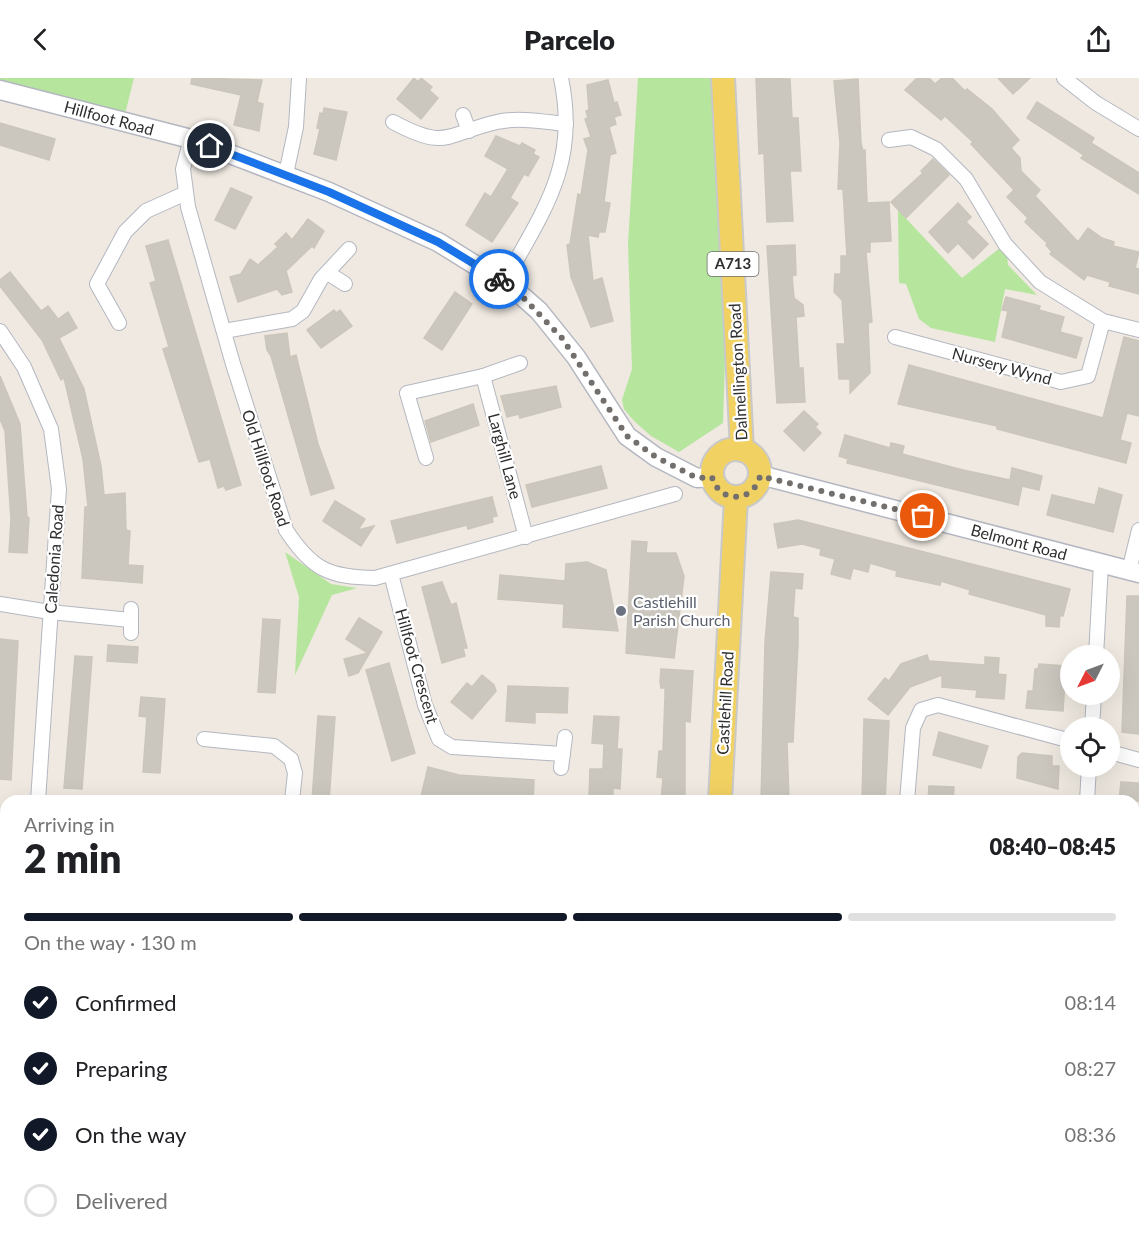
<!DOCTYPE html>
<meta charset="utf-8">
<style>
:root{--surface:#fff;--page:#f6f6f6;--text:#202124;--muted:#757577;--line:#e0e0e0;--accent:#111827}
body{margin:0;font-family:Lato,sans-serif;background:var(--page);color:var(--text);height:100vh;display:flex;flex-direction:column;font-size:22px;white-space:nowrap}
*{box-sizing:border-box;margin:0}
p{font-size:20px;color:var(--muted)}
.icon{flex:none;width:33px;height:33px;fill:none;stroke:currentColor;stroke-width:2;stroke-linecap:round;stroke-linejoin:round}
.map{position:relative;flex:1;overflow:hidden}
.side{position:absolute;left:0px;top:717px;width:1140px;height:450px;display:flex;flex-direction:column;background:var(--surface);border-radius:18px 18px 0 0;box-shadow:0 6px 24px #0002}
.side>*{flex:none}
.needle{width:39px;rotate:228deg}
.tools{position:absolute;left:1060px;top:567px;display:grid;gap:12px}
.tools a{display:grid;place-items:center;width:60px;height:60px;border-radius:50%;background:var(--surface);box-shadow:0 6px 24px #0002;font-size:30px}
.pin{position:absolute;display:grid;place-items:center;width:51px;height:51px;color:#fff;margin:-26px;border:3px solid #fff;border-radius:50%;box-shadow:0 2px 6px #0007}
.courier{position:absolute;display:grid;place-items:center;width:60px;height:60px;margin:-30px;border:4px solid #1a73e8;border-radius:50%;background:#fff;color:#222;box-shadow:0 2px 8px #0007}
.summary em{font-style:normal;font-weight:800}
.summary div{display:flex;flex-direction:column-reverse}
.summary{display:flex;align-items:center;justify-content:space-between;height:102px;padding:0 24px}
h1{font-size:39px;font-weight:800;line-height:45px}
.bar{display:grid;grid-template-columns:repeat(4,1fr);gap:9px 6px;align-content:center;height:72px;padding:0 24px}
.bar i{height:8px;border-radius:4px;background:var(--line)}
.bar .current{background:var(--accent)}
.bar p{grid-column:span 4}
ol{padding:0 24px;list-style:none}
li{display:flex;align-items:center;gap:18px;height:66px}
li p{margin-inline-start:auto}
li .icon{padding:6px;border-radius:50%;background:var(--accent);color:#fff;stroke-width:4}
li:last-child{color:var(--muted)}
li i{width:33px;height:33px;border:3px solid var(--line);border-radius:50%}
header{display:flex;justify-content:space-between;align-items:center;height:78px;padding:0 24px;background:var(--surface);font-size:27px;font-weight:800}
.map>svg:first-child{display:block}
</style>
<header><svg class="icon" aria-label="back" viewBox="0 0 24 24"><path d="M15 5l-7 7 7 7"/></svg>Parcelo<svg class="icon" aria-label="share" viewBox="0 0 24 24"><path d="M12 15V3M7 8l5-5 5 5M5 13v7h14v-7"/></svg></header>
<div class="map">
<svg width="1139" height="1167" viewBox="0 0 1139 1167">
<rect width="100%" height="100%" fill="#efe9e1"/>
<g fill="#b6e59e">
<polygon points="0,0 134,0 123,44 0,12"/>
<polygon points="638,0 714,0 725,282 723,345 679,374 651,358 634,343 624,331 622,322 632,291 628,166"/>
<polygon points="898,132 962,200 1001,169 1007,175 1008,187 1037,217 1005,211 995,264 931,250 919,241 906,206 899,205"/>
<polygon points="285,474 331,506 357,510 332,517 295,597 299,519"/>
</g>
<g fill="#cbc7bf" stroke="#cbc5ba" stroke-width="1.5">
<polygon points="192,0 262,2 257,24 263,26 259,53 234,47 241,17 191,6"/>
<polygon points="414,0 418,4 421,0 432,9 429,12 438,20 421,41 397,21"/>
<polygon points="756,0 790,1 792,40 798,40 801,93 790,93 793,143 767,144 764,75 759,76"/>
<polygon points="917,0 929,0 935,6 942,0 952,0 965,13 967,11 992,31 1019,62 1011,70 1020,80 1021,93 1040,112 1035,118 1078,164 1088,150 1102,160 1114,164 1113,168 1139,174 1135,190 1139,191 1139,216 1109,208 1110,204 1087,197 1084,202 1050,176 1052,174 1046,167 1048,166 1025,144 1028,140 1007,119 1014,112 971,66 973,64 945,38 941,42 905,12"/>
<polygon points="998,0 1030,0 1013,16"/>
<polygon points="858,1 861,65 863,73 865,72 867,125 889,124 891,163 870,164 870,174 866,174 872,244 868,245 870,295 850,315 850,301 839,301 837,266 845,266 842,222 834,214 835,196 841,196 841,178 847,178 843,111 838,111 840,65 834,3"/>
<polygon points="608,2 614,25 617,24 621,37 614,39 616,46 609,49 616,75 610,77 604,124 610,125 605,154 599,154 598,159 588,157 593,203 602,200 613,243 591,249 571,199 567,167 570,166 578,116 581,117 588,72 584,61 591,59 585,41 588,40 586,33 589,32 587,7"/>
<polygon points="1037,24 1094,60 1091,65 1139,95 1139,116 1081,80 1084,77 1027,40"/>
<polygon points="324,30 347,34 336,82 314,76 320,51 317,50 320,35 323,36"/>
<polygon points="0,45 55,61 49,82 0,67"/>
<polygon points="496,58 520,68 522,65 535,72 533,76 539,79 528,98 524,96 510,120 518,125 492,164 466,147 485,115 491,119 508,91 485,78"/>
<polygon points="933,81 949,97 906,140 891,124 923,95 921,93"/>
<polygon points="231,110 252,119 235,151 215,142"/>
<polygon points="958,125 971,139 966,144 988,166 973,181 958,165 948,175 929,154"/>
<polygon points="308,141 324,153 314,170 312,168 286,193 292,214 282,217 277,211 238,224 230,199 241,196 250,181 258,187 278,169 275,166 286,155 292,162"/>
<polygon points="168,162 241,407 226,412 224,408 218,410 210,381 199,384 163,271 169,269 150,205 156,203 146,168"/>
<polygon points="795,167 796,197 792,198 794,220 803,227 804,238 796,239 799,290 803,290 805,324 777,325 767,168"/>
<polygon points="10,194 41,233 48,228 58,241 68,234 77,250 59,260 84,311 101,388 104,417 125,415 126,452 130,453 128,487 143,488 142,505 82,500 85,429 88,429 83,381 64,300 61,302 42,262 0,208 0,202"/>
<polygon points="455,214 472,226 442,272 424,260"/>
<polygon points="1006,219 1040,228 1039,232 1064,239 1060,254 1082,260 1076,280 1002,259 1008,233 1002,232"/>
<polygon points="334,232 336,235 340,232 352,248 321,270 307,252"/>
<polygon points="287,255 290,279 296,277 318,366 334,410 311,417 271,278 267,272 265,258"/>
<polygon points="1124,259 1139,263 1139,338 1127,335 1120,362 1131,365 1126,385 997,351 997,348 898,326 909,287 1103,340"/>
<polygon points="0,298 20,346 27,439 29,440 27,475 9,474 11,441 5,353 0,341"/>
<polygon points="556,308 561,329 520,340 519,336 507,339 501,318"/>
<polygon points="473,326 479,347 431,364 425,343"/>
<polygon points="804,333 818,346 815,349 821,355 804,373 784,353"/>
<polygon points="845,357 890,370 891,365 904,368 902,376 963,392 1010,402 1012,390 1042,398 1039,412 1022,408 1018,427 847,385 848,381 839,378"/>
<polygon points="601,388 607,410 532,429 526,407"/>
<polygon points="1099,410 1122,417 1113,454 1047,437 1052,417 1095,427"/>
<polygon points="492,419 497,438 492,439 493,444 468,451 467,447 397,465 391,443"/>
<polygon points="335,423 365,441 358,452 374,448 361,468 323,443"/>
<polygon points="798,442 1070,511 1063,538 1060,537 1059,549 1046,548 1046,537 969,516 970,512 941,503 940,507 896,498 897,493 870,485 868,494 853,490 850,501 831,496 835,481 820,477 821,471 802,466 778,470 774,446"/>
<polygon points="632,463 647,464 646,475 676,475 684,498 674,580 626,575"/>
<polygon points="587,484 606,492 618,553 563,549 564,526 498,521 500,497 565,503 566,486"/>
<polygon points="771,494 803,496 802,511 795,510 793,539 798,540 798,566 793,664 787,664 789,723 761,723 765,564"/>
<polygon points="442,504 451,527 456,525 467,570 463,570 465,578 442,585 422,509"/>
<polygon points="1127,518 1139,518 1139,656 1122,654"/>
<polygon points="359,540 382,554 358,595 349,598 344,581 368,575 346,561"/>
<polygon points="263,541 280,542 275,615 258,614"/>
<polygon points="0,561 18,563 11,702 0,701"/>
<polygon points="108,567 138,569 137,585 107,583"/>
<polygon points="927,577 929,583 985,587 985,579 999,580 998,596 1006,597 1004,621 976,619 977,612 942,609 942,597 910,609 888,637 868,621 885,600 889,603 901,586"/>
<polygon points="75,578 92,579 82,711 64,710"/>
<polygon points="389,585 415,675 392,683 366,592"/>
<polygon points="1039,586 1066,588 1063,633 1026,630 1028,613 1033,613 1035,591 1038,591"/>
<polygon points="661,591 693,593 690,644 685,643 685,723 661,723 663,700 657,699 659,673 663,673 665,619 665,610 661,610 660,604"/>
<polygon points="482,597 494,607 496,613 472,641 451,624 467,605 472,609"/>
<polygon points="508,608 568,610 567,635 535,634 535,645 506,643"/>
<polygon points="141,619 165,621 160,695 143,694 147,639 139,638"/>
<polygon points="318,638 335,639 329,723 312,723"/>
<polygon points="594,638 619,639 617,671 622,671 620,711 613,710 613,723 591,723 589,718 590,691 603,691 604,666 592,665"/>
<polygon points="864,641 889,643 885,723 862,723"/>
<polygon points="939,654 988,668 981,690 933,677"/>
<polygon points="1022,675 1052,678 1052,688 1059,688 1058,711 1017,700 1018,679"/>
<polygon points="428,689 459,697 534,702 533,723 475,723 444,719 443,723 420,723"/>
<polygon points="1121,704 1139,705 1139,723 1119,723"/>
<polygon points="929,708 954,709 953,723 928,723"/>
</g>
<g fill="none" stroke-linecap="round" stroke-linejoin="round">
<g stroke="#b4b7c1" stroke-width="16">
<g id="minor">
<polyline points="1064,0 1096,25 1139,51"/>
<polyline points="463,37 469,53"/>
<path d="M393,44C447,73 445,56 497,44C518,39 545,44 566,46"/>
<path d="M191,61L183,91L188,129L233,286L286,452C312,492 329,499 375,500L675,416"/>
<polyline points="889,62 911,59 936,71 966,101 1005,166 1040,204 1103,243 1139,252"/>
<polyline points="286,96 296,49 299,0"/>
<polyline points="328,195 345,206"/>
<path d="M504,204C544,132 579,86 561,0"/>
<polyline points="119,245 97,206 125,154 146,133 186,115"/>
<polyline points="0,253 24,289 51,351 59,411 38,723"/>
<polyline points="224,253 292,241 303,233 321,201 349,171"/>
<polyline points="895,259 1061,304 1088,298 1103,243"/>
<polyline points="483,298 526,459"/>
<polyline points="426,380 407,315 483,298 520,285"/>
<polyline points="1129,493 1139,452"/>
<polyline points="391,496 425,627 439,661 452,669 563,676"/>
<polyline points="0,526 50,534 130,542"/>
<polyline points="131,555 131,531"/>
<polyline points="1096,578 1101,486"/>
<polyline points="1092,650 1094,616"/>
<polyline points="204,661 274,668 291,681 295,695 292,723"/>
<polyline points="1110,674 1139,682"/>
<polyline points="561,690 565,659"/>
<polyline points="907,723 913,650 921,632 938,627 1071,663"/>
<polyline points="1087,723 1089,688"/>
<polyline points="0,760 6,753"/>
<polyline points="0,861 6,869"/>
<polyline points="0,1165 29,1167"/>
<polyline points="258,1167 259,1161"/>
<polyline points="489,1167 489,1161"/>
<polyline points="870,1167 871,1161"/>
<polyline points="1058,1167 1059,1161"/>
</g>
</g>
<g stroke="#b4b7c1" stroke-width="21">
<g id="tertiary">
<polyline points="0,12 191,61 329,114 438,164 514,211 539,233 576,279 627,358 656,379 697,400 712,399"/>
<polyline points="760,397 1139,495"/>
</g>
</g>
<g stroke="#c9c9c9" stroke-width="26">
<g id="primary">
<polyline points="723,0 742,372"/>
<circle cx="736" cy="395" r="24"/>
<polyline points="720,723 736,420"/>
<polyline points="691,1167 692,1161"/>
</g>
</g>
<use href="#minor" stroke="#fff" stroke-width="14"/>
<use href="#tertiary" stroke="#fff" stroke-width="18"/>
<use href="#primary" stroke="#f2d163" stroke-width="22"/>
</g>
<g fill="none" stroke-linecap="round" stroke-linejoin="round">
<path stroke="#726f6d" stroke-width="6" stroke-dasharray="0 10.8" d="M499,201L514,210L562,260L627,358L656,379L697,400L712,399C720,427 754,424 760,398L923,438"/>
<polyline stroke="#1a73e8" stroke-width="8" points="210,68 329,114 438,164 499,201"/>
</g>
<circle fill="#6b7280" stroke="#fff" stroke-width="2" cx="621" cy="533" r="6"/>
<g text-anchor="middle" stroke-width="4.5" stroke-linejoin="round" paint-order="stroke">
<rect fill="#fff" stroke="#6d6d6d" stroke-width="1.5" x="707.5" y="174" width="51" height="24" rx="4.5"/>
<g font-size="15" font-weight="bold" fill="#2e2e2e">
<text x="733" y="191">A713</text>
</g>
<g font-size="16" fill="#2e2e2e" stroke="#fff">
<text transform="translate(109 40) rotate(15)" y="6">Hillfoot Road</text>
<text transform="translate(1002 288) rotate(15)" y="6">Nursery Wynd</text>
<text transform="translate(738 294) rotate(-93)" y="6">Dalmellington Road</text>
<text transform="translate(505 378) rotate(75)" y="6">Larghill Lane</text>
<text transform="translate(266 390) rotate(72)" y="6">Old Hillfoot Road</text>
<text transform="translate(1019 464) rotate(15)" y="6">Belmont Road</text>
<text transform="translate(54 481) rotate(-86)" y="6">Caledonia Road</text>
<text transform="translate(417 588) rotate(74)" y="6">Hillfoot Crescent</text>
<text transform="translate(725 625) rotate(-87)" y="6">Castlehill Road</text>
</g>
<g font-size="16" fill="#5b616d" stroke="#fff" text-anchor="start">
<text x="633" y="530">Castlehill<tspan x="633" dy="18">Parish Church</tspan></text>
</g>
</g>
</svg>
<div class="tools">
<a><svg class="needle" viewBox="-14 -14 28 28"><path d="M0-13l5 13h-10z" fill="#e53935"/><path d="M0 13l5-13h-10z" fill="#757577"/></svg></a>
<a><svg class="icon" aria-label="locate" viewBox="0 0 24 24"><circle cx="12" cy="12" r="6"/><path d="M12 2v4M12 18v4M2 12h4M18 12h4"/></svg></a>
</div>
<div class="pin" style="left:923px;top:438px;background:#ea580c"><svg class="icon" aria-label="bag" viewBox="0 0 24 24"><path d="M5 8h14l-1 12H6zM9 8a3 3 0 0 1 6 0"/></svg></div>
<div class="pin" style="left:210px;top:68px;background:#1f2937"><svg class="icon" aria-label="home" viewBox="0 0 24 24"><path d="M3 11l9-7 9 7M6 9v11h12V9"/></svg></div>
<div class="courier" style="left:499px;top:201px"><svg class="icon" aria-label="bike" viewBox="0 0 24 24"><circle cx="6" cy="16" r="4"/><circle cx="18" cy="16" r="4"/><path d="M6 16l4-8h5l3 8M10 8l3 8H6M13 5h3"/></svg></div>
<section class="side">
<div class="summary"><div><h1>2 min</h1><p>Arriving in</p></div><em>08:40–08:45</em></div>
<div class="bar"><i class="current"></i><i class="current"></i><i class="current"></i><i></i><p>On the way · 130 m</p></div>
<ol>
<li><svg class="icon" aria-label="check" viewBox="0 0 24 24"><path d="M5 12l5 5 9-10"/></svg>Confirmed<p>08:14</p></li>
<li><svg class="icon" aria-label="check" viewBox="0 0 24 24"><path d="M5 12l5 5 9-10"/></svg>Preparing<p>08:27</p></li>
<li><svg class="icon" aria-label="check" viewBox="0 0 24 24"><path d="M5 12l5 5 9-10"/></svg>On the way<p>08:36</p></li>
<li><i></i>Delivered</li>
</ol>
</section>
</div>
